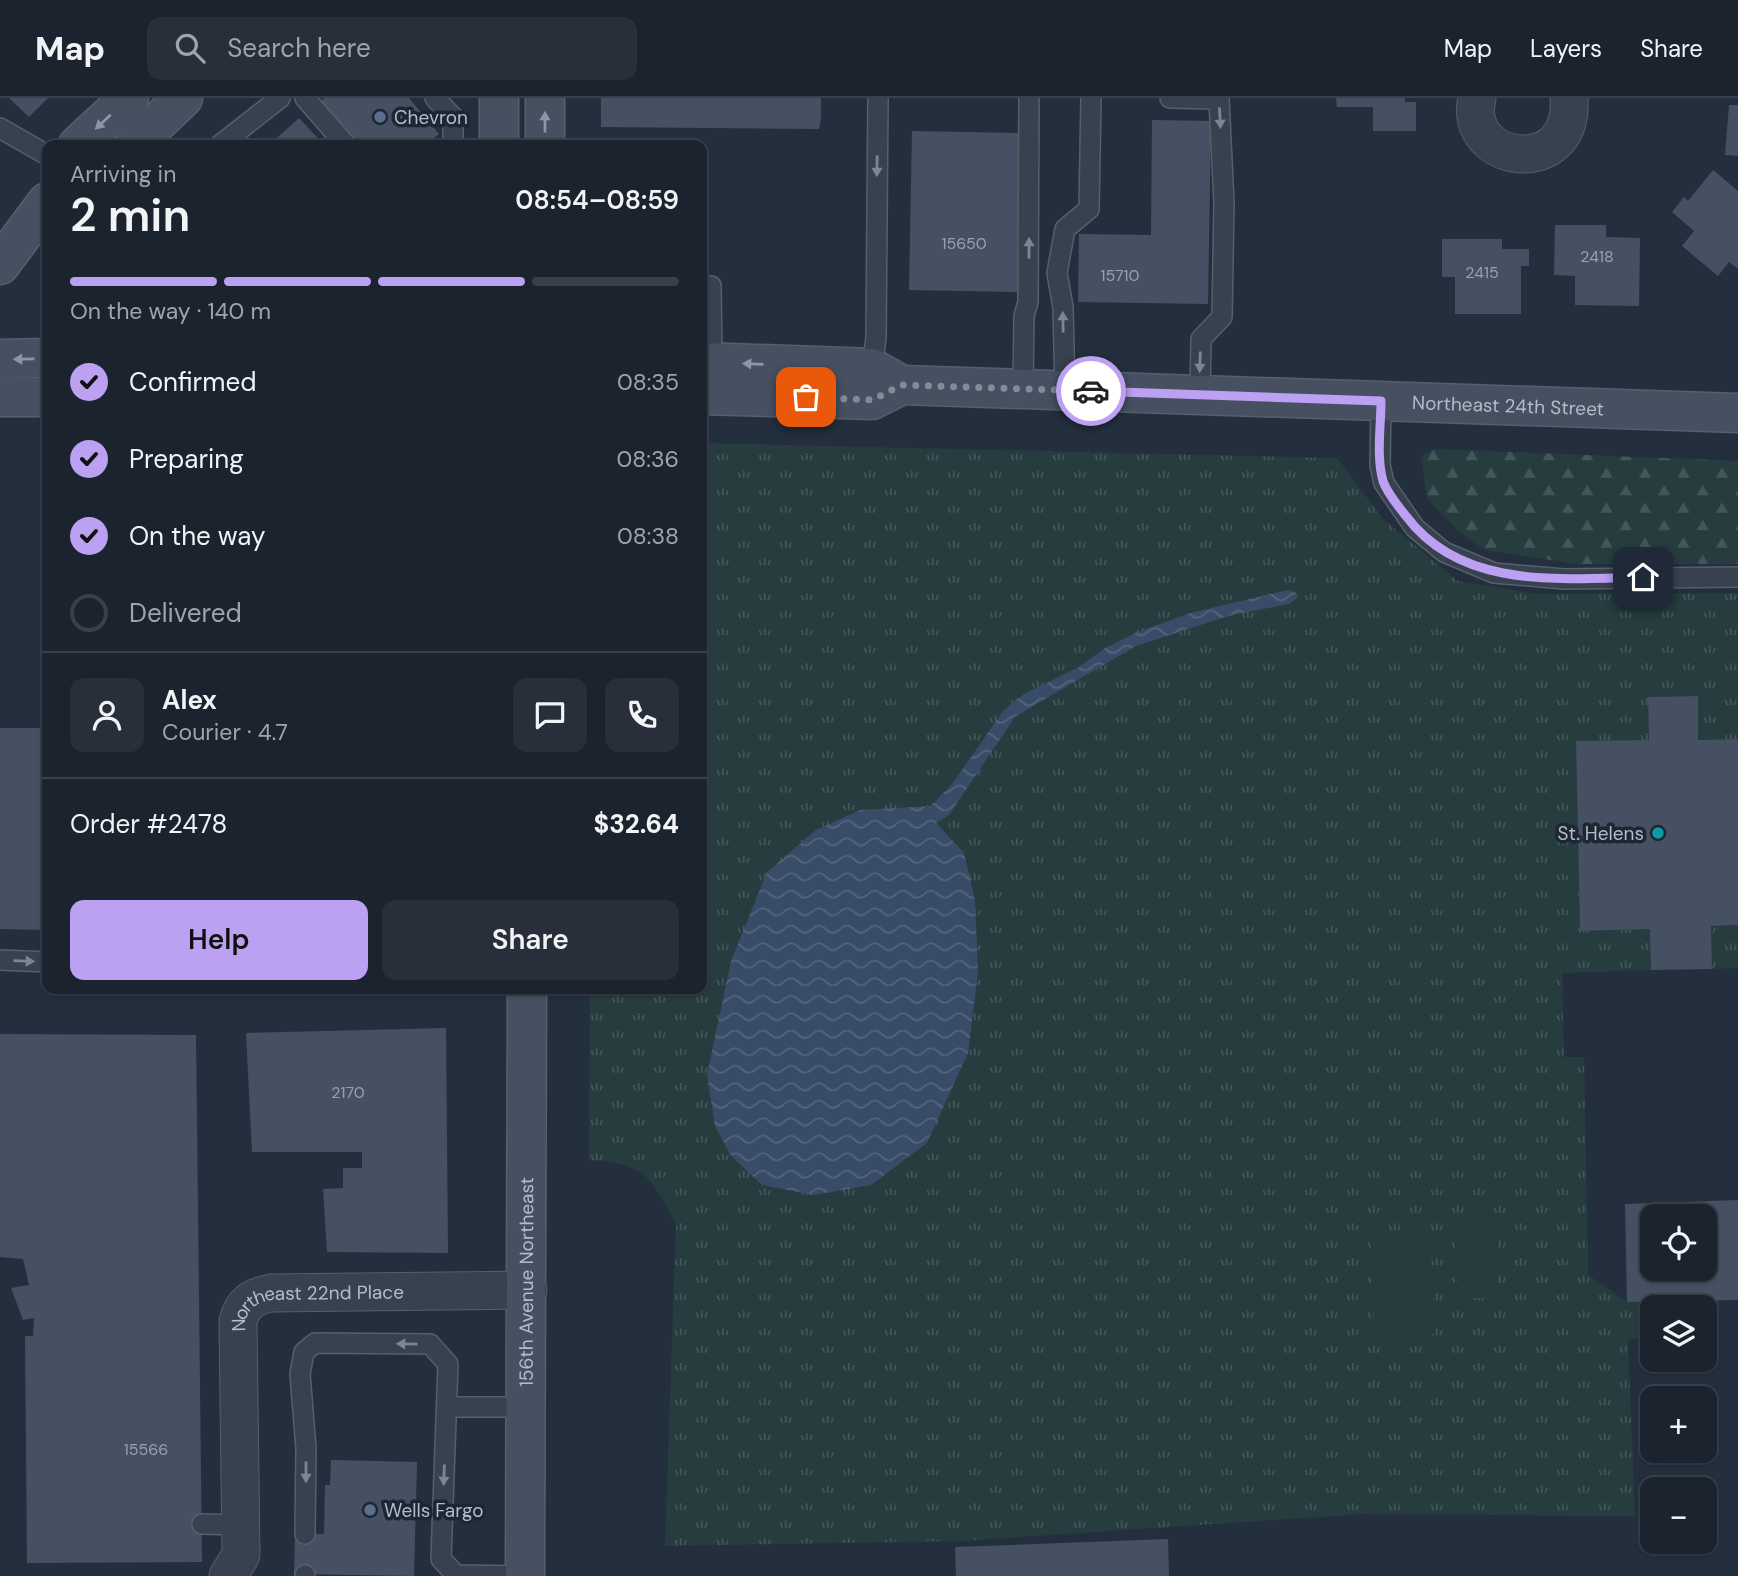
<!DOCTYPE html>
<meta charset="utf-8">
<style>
:root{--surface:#1b232e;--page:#282f3a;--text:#f1f3f6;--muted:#a0a4aa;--line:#39404a;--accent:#bca0f2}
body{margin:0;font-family:"DM Sans",sans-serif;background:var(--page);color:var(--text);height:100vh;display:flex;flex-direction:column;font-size:26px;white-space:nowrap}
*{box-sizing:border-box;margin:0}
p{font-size:23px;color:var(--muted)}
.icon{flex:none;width:38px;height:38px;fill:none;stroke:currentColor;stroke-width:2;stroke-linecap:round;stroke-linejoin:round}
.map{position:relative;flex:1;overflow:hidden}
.side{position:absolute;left:42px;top:42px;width:665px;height:854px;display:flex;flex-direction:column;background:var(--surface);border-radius:14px;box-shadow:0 2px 5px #0004,0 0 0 2px var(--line)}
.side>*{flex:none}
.fabs{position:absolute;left:1640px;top:1106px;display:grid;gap:14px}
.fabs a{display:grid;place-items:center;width:77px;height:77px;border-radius:14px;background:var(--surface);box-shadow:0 2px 5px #0004,0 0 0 2px var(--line);font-size:35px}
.pin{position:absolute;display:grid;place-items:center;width:60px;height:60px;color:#fff;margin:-30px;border-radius:14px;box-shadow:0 4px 10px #0006}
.courier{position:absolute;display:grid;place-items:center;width:70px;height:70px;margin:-35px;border:5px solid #bca0f2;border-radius:50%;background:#fff;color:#222;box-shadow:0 2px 9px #0007}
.overview em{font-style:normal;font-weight:600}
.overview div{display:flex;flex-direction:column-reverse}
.overview{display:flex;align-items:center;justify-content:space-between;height:119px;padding:0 28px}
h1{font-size:46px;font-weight:600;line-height:52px}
.bar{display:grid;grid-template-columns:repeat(4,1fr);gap:10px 7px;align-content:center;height:84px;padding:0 28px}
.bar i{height:9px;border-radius:5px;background:var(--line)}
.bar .active{background:var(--accent)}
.bar p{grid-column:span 4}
.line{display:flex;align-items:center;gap:18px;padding:0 28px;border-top:2px solid var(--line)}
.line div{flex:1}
.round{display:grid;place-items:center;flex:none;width:74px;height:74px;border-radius:14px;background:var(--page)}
ol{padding:0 28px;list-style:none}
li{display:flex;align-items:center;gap:21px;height:77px}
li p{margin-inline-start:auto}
li .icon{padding:7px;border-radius:50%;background:var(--accent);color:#111;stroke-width:4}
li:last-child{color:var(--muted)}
li i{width:38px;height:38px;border:4px solid var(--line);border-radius:50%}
.primary-button{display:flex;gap:14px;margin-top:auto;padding:14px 28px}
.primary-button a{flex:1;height:80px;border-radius:14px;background:var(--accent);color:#111;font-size:28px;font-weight:600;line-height:80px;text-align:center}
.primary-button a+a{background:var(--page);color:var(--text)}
header{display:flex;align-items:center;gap:42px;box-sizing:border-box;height:98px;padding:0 35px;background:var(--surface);border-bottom:2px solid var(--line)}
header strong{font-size:33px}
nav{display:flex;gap:38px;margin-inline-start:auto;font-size:24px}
.search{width:490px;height:63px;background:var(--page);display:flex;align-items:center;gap:18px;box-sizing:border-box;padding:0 24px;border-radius:14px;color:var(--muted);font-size:26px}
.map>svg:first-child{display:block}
</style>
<header>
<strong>Map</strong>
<div class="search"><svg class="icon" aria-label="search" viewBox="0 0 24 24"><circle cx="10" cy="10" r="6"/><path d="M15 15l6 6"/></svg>Search here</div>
<nav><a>Map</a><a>Layers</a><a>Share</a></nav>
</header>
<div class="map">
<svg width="1738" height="1478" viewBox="0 0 1738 1478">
<defs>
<pattern id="grass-tufts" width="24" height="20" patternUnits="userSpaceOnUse" patternTransform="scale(1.75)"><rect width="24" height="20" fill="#263c3f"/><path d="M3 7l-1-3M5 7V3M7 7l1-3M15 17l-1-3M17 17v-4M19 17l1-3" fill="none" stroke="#435659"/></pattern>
<pattern id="forest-firs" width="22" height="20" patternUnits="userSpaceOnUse" patternTransform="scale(1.75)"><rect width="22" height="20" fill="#263c3f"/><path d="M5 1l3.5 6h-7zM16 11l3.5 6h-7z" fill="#435659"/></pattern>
<pattern id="water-waves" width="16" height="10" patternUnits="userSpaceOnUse" patternTransform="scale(1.75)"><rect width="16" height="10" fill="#394c67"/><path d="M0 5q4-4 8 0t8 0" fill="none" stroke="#53647b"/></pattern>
</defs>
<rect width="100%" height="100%" fill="#242f3e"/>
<g fill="url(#grass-tufts)">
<path d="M702,345L1337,360L1383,421L1458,483L1536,496L1738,495V641L1698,642L1697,598L1648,599L1649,642L1576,644L1580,833L1650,831L1651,872L1562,875L1564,959H1584L1588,1177L1627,1204L1719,1202L1718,1237H1705L1704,1209H1652V1238L1628,1242L1635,1418L1363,1416L961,1443L665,1448L676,1126C650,1078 647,1066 589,1062L590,891H702Z"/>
<polygon points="1738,827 1738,870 1712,871 1711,828"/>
</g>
<polygon fill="url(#forest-firs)" points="1435,351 1738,363 1738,466 1577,466 1485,452 1458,433 1427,400 1421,358"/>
<g fill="#263c3f">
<polygon points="1496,1120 1499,1199 1458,1201 1455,1122"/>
<polygon points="1371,1135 1430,1135 1435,1236 1374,1238"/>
</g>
<polygon fill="url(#water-waves)" points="1288,492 1295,494 1298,499 1289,506 1228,518 1136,548 1028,611 1015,619 949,717 936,725 964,755 975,802 978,875 968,955 927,1045 871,1087 814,1097 762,1087 731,1058 715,1028 707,977 731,863 767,774 816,732 860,712 931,708 952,686 1004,612 1024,596 1079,569 1105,550 1135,535 1190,515"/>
<g fill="#455162" fill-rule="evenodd">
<polygon points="9,0 48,0 29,19"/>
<polygon points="324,0 409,0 439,36 425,47 358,47 321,3"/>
<polygon points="601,0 821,0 821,20 819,31 601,29"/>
<polygon points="1336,0 1405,0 1405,4 1416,4 1416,33 1373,33 1373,9 1337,9"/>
<polygon points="1729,7 1738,7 1738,58 1725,57"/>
<polygon points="299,20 324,47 269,47"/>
<polygon points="1152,22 1211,23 1208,206 1078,204 1079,136 1151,137"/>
<polygon points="912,33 1019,35 1017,194 909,192"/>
<polygon points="1713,72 1738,93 1738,171 1729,164 1718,178 1682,148 1694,133 1672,114 1684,99 1688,103"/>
<polygon points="1555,127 1606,127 1606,139 1640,140 1639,208 1575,207 1575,178 1554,177"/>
<polygon points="1442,141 1502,141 1502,151 1529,151 1529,168 1521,168 1521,216 1455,216 1455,179 1442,179"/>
<polygon points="1698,598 1698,642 1738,641 1738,827 1711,828 1712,871 1651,872 1650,831 1580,833 1576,643 1649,642 1648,599"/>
<polygon points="0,630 47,630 47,832 0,831"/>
<polygon points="446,930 448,1155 327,1154 323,1091 343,1090 343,1070 362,1070 362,1054 252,1054 246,935"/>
<polygon points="0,936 196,937 202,1464 27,1465 25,1238 33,1238 34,1220 23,1222 11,1190 29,1187 23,1161 0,1159"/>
<path d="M1738,1102V1202L1627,1204L1625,1106ZM1652,1118H1704V1171H1652Z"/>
<polygon points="331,1362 417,1364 414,1478 294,1476 295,1436 324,1436 325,1387 330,1387"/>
<polygon points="1168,1441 1169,1478 956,1478 955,1449"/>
</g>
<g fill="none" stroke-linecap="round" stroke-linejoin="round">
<g stroke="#565f6c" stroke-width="22">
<g id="service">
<polyline points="305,0 346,47"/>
<polyline points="435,0 453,19 453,47"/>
<polyline points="1170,0 1219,1 1224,105 1222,219 1201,241 1200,297"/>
<polyline points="0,30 47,57"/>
<polyline points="220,47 280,0"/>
<polyline points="711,188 712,264"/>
<polyline points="872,270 876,240 878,0"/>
<polyline points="1023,291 1024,218 1028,204 1029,0"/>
<polyline points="1065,293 1063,209 1057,175 1065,131 1089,111 1091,0"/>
<polyline points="1381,303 1380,367 1384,385 1415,430 1444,454 1494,475 1564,481 1738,479"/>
<polyline points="0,862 47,864"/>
<polyline points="447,1309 527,1309"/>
<polyline points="202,1426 239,1427"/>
<polyline points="305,1436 306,1350 300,1276 304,1254 315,1245 430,1246 448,1266 441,1461 456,1477 525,1478"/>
<polyline points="305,1477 305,1478"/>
</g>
</g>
<g stroke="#565f6c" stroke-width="39">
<g id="minor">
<path d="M1477,0C1461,66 1575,83 1569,0"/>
<path id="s1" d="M228,1478L241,1457L238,1223C243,1205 252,1199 271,1195L528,1192"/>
</g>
</g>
<g stroke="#565f6c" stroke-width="41">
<g id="secondary">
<polyline points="499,0 499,47"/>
<polyline points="78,47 129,0"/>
<polyline points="134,47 183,0"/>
<polyline points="545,47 545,0"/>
<polyline points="0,167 47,104"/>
<polyline points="0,261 47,260"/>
<polyline points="702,264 872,270 902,287"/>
<path id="s2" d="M702,297L872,302L902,287L1738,315"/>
<polyline points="0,299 47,299"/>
<path id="s3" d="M525,1478L527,891"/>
</g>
</g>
<use href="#service" stroke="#38414e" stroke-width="19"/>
<use href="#minor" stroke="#38414e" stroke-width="37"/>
<use href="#secondary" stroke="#465061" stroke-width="38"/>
</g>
<defs><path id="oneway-solid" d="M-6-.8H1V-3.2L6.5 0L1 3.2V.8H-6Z" transform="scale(1.75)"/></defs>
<g fill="#7c8592">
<use href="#oneway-solid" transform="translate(1220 20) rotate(87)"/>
<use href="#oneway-solid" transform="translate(877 68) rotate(91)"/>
<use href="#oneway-solid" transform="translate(1029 150) rotate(-90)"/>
<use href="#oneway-solid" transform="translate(1063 224) rotate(-91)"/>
<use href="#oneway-solid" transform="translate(1200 264) rotate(92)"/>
<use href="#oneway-solid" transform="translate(24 863) rotate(2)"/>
<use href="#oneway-solid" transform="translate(407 1246) rotate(-179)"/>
<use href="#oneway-solid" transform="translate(306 1374) rotate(90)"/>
<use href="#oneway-solid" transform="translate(444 1377) rotate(92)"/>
</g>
<g fill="#8e96a5">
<use href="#oneway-solid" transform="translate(103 24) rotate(137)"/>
<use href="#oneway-solid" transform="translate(545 24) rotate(-90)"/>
<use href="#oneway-solid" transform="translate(24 261) rotate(179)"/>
<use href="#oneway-solid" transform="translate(753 266) rotate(-178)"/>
</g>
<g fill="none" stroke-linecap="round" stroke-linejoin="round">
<polyline stroke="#828b98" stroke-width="7" stroke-dasharray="0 12.6" points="806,299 872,302 902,287 1091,293"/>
<path stroke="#bca0f2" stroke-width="9" d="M1091,293L1381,303C1381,328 1376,358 1383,383C1387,395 1398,408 1406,418C1461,492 1561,481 1643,479"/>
</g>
<g fill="#5c6f8a" stroke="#1d2633" stroke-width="2.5">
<circle cx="380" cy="19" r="7"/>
<circle cx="370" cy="1412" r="7"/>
</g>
<circle fill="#0f9aa8" stroke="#1d2633" stroke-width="2.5" cx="1658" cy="735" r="7"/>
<g text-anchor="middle" stroke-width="7" stroke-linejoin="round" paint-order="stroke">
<g font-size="16" fill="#98a1af">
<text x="964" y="151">15650</text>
<text x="1597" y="164">2418</text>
<text x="1482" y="180">2415</text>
<text x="1120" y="183">15710</text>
<text x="348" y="1000">2170</text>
<text x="146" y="1357">15566</text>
</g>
<g font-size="19" fill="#b4bcc9" stroke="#1d2633" text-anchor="start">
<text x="394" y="26">Chevron</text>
<text x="1644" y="742" text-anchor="end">St. Helens</text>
<text x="384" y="1419">Wells Fargo</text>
</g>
<g font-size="19" fill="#b4bcc9" stroke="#1d2633">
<text dy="7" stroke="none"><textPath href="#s2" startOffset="810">Northeast 24th Street</textPath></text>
<text dy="7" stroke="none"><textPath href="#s3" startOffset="294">156th Avenue Northeast</textPath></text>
<text dy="7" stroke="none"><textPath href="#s1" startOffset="343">Northeast 22nd Place</textPath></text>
</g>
</g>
</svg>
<div class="fabs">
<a><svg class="icon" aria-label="locate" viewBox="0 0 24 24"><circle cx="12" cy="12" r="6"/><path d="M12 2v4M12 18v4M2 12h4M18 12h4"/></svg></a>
<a><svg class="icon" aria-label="layers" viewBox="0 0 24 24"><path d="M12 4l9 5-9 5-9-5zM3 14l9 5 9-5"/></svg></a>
<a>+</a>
<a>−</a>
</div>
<div class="pin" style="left:806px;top:299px;background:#ea580c"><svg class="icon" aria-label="bag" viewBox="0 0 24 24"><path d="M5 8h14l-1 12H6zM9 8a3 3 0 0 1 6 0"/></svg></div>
<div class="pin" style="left:1643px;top:479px;background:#1f2937"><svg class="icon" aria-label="home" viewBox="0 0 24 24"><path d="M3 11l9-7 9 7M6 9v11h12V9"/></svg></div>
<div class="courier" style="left:1091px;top:293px"><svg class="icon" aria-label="car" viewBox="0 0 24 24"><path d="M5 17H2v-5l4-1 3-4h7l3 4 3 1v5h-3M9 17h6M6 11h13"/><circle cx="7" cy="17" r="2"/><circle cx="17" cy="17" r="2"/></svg></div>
<section class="side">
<div class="overview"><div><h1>2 min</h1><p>Arriving in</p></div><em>08:54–08:59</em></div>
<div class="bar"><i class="active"></i><i class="active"></i><i class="active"></i><i></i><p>On the way · 140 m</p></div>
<ol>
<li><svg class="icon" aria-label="check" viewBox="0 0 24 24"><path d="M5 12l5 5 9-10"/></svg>Confirmed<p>08:35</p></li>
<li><svg class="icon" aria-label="check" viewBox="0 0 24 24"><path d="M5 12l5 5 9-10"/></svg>Preparing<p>08:36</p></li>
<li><svg class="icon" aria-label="check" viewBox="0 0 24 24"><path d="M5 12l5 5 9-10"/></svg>On the way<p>08:38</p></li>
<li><i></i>Delivered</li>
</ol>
<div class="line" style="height:126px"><a class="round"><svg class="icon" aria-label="person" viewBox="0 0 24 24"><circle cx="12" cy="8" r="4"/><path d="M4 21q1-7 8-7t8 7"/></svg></a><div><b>Alex</b><p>Courier · 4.7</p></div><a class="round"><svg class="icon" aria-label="chat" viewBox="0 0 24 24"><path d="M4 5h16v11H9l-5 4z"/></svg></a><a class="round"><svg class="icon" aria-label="phone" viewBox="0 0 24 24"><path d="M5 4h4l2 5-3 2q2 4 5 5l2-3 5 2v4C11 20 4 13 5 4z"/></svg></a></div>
<div class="line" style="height:91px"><div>Order #2478</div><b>$32.64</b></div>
<div class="primary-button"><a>Help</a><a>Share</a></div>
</section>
</div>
